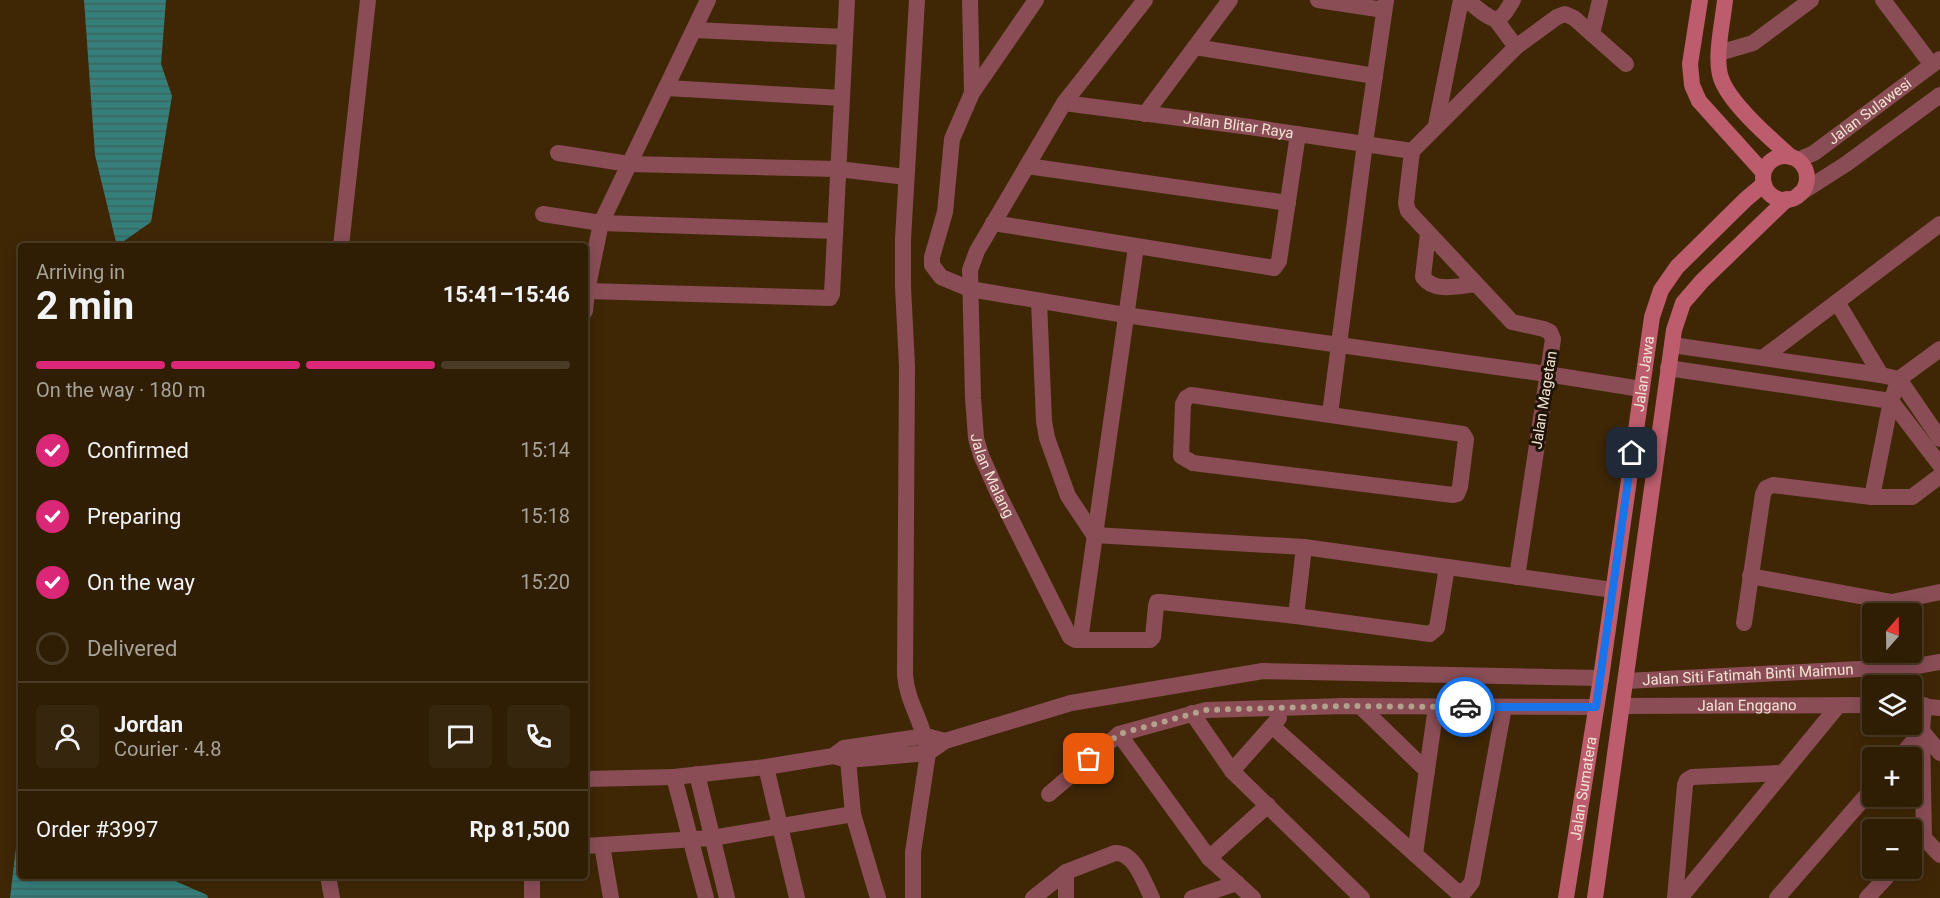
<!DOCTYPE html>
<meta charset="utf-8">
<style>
:root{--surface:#2f1d04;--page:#37260e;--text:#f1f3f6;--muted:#a7a29a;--line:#4a3b26;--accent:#db2777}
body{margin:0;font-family:Roboto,sans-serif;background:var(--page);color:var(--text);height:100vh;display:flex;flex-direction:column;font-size:22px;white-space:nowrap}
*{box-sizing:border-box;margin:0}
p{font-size:20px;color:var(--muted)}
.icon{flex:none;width:33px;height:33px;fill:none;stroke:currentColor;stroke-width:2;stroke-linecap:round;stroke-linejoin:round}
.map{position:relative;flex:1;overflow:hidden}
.details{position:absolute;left:18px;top:243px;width:570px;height:636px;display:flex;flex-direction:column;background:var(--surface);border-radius:6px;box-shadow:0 3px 15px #0003,0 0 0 2px var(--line)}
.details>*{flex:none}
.needle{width:39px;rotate:20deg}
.fabs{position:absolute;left:1862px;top:603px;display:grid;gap:12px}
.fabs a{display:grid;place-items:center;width:60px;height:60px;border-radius:6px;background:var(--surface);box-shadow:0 3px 15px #0003,0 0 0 2px var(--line);font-size:30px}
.pin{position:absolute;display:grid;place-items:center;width:51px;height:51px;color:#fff;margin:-26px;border-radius:12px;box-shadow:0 3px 9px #0006}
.courier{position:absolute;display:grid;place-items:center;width:60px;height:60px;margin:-30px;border:4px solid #1a73e8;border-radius:50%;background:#fff;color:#222;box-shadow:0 2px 8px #0007}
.summary em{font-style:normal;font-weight:700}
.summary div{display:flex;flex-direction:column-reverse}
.summary{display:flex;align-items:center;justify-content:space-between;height:102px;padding:0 18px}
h1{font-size:39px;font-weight:700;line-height:45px}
.bar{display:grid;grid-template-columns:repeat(4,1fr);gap:9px 6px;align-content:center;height:72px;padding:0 18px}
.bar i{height:8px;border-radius:4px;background:var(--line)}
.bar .on{background:var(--accent)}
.bar p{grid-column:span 4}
.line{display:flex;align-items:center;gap:15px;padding:0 18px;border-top:2px solid var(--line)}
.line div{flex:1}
.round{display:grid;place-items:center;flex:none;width:63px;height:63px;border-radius:6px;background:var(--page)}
ol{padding:0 18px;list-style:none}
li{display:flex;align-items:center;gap:18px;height:66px}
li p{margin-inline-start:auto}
li .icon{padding:6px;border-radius:50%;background:var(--accent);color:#fff;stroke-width:4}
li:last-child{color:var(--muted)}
li i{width:33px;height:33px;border:3px solid var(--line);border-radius:50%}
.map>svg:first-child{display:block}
</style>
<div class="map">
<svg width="1940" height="898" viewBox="0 0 1940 898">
<defs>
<pattern id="water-rules" width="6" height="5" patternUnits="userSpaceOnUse" patternTransform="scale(1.5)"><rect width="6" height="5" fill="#357f7b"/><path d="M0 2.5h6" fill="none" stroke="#3e6460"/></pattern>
</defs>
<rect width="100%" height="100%" fill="#3f2706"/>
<g fill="url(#water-rules)">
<polygon points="84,0 166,0 161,64 172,96 151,222 117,246 95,155"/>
<polygon points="21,806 21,876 164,876 207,895 208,898 10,898"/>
</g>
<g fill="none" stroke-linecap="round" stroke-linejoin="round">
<g stroke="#8a4d56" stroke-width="16">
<polyline points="970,0 972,93"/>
<polyline points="1036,0 972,93 952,139 945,212 932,257 932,265 941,277 970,289 1125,315 1547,374 1641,389"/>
<path id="s1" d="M1145,0L1064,103L977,251L970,270L973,398L976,438L981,455L997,491L1070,637L1075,640H1150L1153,637L1156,606L1157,602H1161L1296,616L1430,634L1437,628L1447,567"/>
<polyline points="1318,0 1384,10"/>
<path d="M1467,0C1472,4 1491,21 1497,19C1503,18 1510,5 1513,0"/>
<polyline points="1883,0 1932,65"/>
<polyline points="1496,20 1516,47"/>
<polyline points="694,30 845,37"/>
<polyline points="1592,34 1600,0"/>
<polyline points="1195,47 1375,76"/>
<polyline points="1719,53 1753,43 1811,0"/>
<polyline points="666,88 842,98"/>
<path id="s2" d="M1064,103L1250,127L1412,151"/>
<polyline points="1145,114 1230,0"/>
<polyline points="1436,125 1461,0"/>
<polyline points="1412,151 1406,203 1408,211 1512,322 1544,329 1550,332 1553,339 1517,577"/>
<polyline points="1412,151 1516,47 1557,17 1565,14 1574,18 1626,64"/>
<polyline points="558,153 629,164 838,169 906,177"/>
<path id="s3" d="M1798,160L1814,153L1940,59"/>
<polyline points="1027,166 1288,203"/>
<polyline points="1799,194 1846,164 1940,95"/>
<polyline points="543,214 601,223 835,231"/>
<polyline points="993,223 1274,268 1279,261 1298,134"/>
<path d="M1428,234L1423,277C1434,293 1459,286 1476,284"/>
<polyline points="341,246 368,0"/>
<polyline points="585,291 587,291 601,223 708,0"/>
<polyline points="1039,301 1044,421 1047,438 1068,496 1094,535 1304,547 1613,590"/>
<polyline points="1837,302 1881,375"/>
<polyline points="585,311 587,291 830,298 832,294 847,0"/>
<polyline points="1672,345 1881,375 1899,379 1940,439"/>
<polyline points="1764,357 1940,224"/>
<polyline points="1668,368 1891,401 1940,465"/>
<polygon points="1191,395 1463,434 1466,439 1460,487 1457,494 1453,495 1193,463 1181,456 1183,404 1186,398"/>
<polyline points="1330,414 1365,143 1386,0"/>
<polyline points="1872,497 1891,401 1899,379 1940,349"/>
<polyline points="1750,576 1892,602 1940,592"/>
<polyline points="1296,616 1304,547"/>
<polyline points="1744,623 1763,494 1766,488 1773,485 1872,497 1912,497 1940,476"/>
<polyline points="1080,640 1136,247"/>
<polyline points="1911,705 1940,708"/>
<polyline points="1924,705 1922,731 1924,838 1940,855"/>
<path id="s4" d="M1623,706L1872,705"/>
<polyline points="1361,707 1427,771"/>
<polyline points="1192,713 1232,771 1362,898"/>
<polyline points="1272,726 1456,891 1465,891 1472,882 1504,707"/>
<polyline points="1119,734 1209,858 1253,898"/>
<polyline points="844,748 848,760 853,814 878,898"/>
<polyline points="1899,758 1922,731 1940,753"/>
<polyline points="766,767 797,898"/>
<polyline points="1232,771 1279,718"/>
<polyline points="585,779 674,777"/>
<polyline points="1049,794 1119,734 1206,710 1343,706 1596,707"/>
<polyline points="602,845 611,898"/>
<polyline points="585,846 712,838 853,814"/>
<polyline points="1911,852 1924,838"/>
<polyline points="1415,854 1436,707"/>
<polyline points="1209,858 1268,805"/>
<polyline points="1066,872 1066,898"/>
<polyline points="328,876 332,898"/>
<polyline points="532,876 532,898"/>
<path d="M913,898V852L928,753C925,725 907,703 905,675L907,366L903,287V239L917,0"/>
<path d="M1033,898L1066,872L1115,853C1135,852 1144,883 1152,898"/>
<polyline points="1192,898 1237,883"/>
<polyline points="1675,898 1685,785 1687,780 1692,777 1783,773"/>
<polyline points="1680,898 1838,706"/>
<polyline points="1777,898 1872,789"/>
<polyline points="1867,898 1895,868"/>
</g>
<g stroke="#8a4d56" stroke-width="16">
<path id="s5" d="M1626,681L1917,666L1940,662"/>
<polyline points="833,756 848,760 928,753 945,741 1071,703 1263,671 1601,678"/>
<polyline points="697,774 727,898"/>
<polyline points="706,898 674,777 766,767 833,756 844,748 926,736 945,741"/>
</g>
<g stroke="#bc5c6d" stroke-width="16">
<polyline points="1700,0 1690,64 1692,85 1699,101 1763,172"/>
<path d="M1725,0C1723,21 1714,58 1721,78C1729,103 1771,139 1791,157"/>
<circle cx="1785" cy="178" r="22"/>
<path id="s6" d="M1566,898L1601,678L1652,317L1661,290L1677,267L1746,199L1764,184"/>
<polyline points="1595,898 1674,330 1683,303 1702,281 1787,199"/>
</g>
</g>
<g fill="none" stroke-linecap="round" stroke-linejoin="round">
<polyline stroke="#b4a18b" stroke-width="6" stroke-dasharray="0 10.8" points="1089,759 1119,734 1206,710 1343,706 1465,707"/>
<polyline stroke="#1a73e8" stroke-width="8" points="1465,707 1596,707 1632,453"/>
</g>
<g text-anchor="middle" stroke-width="6" stroke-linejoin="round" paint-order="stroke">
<g font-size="15" fill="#f3e3d2" stroke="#1e1306">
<text dy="5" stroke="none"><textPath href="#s3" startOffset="87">Jalan Sulawesi</textPath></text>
<text dy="5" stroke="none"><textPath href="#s2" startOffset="176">Jalan Blitar Raya</textPath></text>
<text dy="5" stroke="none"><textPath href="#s6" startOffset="530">Jalan Jawa</textPath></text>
<text transform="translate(1544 400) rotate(-81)" y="5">Jalan Magetan</text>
<text dy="5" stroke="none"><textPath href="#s1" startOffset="532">Jalan Malang</textPath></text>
<text dy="5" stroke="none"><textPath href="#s5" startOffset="122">Jalan Siti Fatimah Binti Maimun</textPath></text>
<text dy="5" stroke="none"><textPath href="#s4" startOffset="124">Jalan Enggano</textPath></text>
<text dy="5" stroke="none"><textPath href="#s6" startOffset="111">Jalan Sumatera</textPath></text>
</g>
</g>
</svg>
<div class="fabs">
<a><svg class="needle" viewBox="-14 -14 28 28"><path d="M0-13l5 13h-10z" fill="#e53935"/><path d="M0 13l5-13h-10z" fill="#a7a29a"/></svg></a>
<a><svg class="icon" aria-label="layers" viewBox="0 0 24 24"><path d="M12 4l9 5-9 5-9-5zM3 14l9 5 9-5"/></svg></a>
<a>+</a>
<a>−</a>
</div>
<div class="pin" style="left:1089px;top:759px;background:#ea580c"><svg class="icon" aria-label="bag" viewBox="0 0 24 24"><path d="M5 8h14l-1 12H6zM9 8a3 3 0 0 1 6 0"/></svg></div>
<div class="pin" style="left:1632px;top:453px;background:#1f2937"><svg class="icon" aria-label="home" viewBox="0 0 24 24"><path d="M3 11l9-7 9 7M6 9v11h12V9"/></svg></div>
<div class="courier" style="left:1465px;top:707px"><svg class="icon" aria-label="car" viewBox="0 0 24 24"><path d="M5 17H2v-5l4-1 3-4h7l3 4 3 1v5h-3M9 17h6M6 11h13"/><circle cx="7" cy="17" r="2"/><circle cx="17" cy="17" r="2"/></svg></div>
<section class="details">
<div class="summary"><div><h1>2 min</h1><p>Arriving in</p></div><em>15:41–15:46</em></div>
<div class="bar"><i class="on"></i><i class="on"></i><i class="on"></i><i></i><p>On the way · 180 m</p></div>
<ol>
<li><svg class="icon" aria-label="check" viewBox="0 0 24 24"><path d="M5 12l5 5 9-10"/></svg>Confirmed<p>15:14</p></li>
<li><svg class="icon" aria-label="check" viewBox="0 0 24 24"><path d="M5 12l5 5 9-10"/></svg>Preparing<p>15:18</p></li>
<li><svg class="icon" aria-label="check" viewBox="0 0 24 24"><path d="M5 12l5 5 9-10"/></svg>On the way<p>15:20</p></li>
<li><i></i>Delivered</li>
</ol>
<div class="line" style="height:108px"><a class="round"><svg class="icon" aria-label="person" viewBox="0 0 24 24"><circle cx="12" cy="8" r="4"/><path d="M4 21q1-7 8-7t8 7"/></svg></a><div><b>Jordan</b><p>Courier · 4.8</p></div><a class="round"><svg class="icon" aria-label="chat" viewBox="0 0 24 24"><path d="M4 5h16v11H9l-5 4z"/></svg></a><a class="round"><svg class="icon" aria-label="phone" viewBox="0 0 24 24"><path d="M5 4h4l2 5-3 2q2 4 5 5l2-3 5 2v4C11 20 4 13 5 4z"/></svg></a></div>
<div class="line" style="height:78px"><div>Order #3997</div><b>Rp 81,500</b></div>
</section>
</div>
